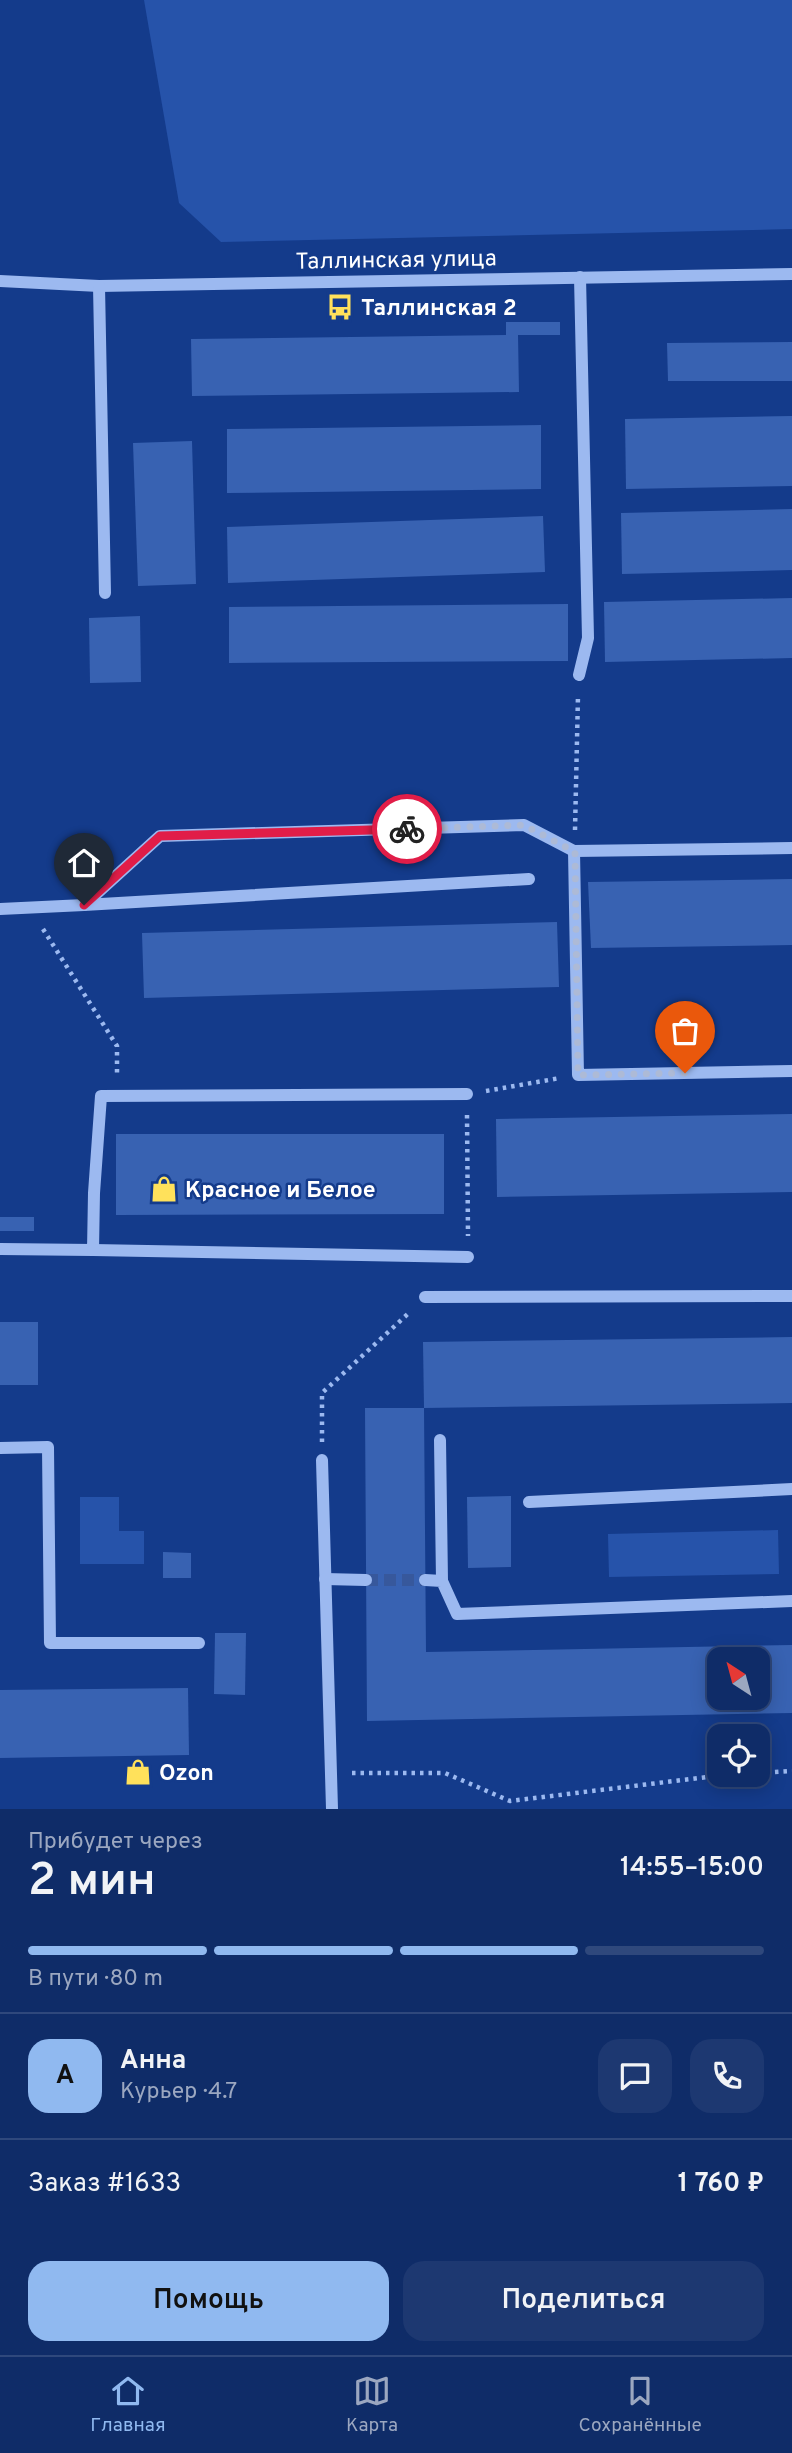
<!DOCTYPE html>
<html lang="ru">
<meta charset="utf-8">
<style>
:root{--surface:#0f2c68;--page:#1d3871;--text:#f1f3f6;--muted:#9ba7c0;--line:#2f487c;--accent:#90b9f0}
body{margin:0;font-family:Overpass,sans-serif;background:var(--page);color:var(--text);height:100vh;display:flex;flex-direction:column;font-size:26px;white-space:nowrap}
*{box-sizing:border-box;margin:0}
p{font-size:23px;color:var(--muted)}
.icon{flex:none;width:38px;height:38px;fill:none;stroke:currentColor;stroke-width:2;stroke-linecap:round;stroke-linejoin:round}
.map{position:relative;height:1809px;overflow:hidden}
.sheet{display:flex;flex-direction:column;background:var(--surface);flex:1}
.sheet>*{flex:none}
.needle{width:46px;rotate:324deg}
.buttons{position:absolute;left:707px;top:1647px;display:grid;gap:14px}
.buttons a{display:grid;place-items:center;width:63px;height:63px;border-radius:14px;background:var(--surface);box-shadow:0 4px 18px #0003,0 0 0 2px var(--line);font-size:35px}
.pin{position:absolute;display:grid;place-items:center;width:60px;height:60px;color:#fff;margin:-72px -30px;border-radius:50% 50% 50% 0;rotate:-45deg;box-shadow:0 0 7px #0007}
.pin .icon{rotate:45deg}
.courier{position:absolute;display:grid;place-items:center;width:70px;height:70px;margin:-35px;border:5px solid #e11d48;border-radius:50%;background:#fff;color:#222;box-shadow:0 2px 9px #0007}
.head em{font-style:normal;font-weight:600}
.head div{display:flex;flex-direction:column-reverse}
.head{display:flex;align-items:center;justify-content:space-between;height:119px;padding:0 28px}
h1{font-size:46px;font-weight:600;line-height:52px}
.bar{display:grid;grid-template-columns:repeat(4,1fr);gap:10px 7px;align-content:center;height:84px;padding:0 28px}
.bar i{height:9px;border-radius:5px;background:var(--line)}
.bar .active{background:var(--accent)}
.bar p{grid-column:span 4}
.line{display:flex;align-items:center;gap:18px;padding:0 28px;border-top:2px solid var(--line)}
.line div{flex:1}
.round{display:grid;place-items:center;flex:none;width:74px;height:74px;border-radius:21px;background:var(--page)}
.action{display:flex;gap:14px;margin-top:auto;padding:14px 28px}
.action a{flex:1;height:80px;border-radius:21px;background:var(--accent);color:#111;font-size:28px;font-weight:600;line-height:80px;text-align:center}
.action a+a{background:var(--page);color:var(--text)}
.tab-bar{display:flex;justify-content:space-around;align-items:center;height:98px;border-top:2px solid var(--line);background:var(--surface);font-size:19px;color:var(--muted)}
.tab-bar a{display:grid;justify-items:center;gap:4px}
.tab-bar .active{color:var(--accent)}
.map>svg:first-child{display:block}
</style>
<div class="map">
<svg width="792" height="1809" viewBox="0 0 792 1809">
<rect width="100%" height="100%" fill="#143b8b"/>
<g fill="#2653aa">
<polygon points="144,0 792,0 792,229 221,242 179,203"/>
<polygon points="80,1497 119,1497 119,1531 144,1531 144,1564 80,1564"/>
<polygon points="778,1530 779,1574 609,1577 608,1534"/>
</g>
<g fill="#3862b2" fill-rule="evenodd">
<polygon points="506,322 560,322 560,335 518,335 519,392 192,396 191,339 506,335"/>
<polygon points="792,342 792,381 668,381 667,343"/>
<polygon points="792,416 792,486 626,489 625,419"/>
<polygon points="541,425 541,489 227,493 227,429"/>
<polygon points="192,441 196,584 138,586 133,443"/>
<polygon points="792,509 792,570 622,574 621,513"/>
<polygon points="543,516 545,572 228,583 227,527"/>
<polygon points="792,598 792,658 605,662 604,602"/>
<polygon points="568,604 568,661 229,663 229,607"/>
<polygon points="140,616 141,682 90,683 89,618"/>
<polygon points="792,879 792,945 591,948 588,882"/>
<polygon points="557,922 559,987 144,998 142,933"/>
<polygon points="792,1114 792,1192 497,1197 496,1119"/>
<polygon points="116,1134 444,1134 444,1214 116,1215"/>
<rect x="0" y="1217" width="34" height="14"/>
<rect x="0" y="1322" width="38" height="63"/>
<polygon points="792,1337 792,1403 424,1408 423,1342"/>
<path d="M365,1408H424L426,1652L792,1645V1713L367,1721ZM719,1659H758V1698H719Z"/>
<polygon points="511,1496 511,1567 468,1568 467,1497"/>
<polygon points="163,1552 191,1553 191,1578 163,1578"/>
<polygon points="215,1633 246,1633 245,1695 214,1694"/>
<polygon points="188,1688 189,1755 0,1758 0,1690"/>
</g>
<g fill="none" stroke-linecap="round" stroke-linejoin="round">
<polyline stroke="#37589c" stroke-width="12" stroke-dasharray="12 6" stroke-linecap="butt" points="366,1580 425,1580"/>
<g stroke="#9cb9f0" stroke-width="4.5" stroke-dasharray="3.5 5" stroke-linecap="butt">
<polyline points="575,830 578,695"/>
<polyline points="43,929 117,1046 117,1077"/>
<polyline points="486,1091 560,1078"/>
<polyline points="467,1115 468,1236"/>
<polyline points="322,1442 322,1393 411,1311"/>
<polyline points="352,1773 445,1773 510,1801 732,1774"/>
<polyline points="758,1773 792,1771"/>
</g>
<g stroke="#9cb9f0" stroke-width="12">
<polyline points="0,281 99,286 792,274"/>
<polyline points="99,286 105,593"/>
<polyline points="579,675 588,638 580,277"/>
<polyline points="574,851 578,1075 792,1071"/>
<polyline points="84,905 529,879"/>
<polyline points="0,909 84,905 160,836 524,825 574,851 792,848"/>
<polyline points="0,1249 93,1250 94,1193 101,1096 467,1094"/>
<polyline points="93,1250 468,1257"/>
<polyline points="425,1297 792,1296"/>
<polyline points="440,1440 442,1581"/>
<polyline points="0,1448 48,1447 50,1643 199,1643"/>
<polyline points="322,1460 332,1809"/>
<polyline points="529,1502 792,1489"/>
<polyline points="325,1579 366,1580"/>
<polyline points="425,1580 442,1581 457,1614 792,1601"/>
</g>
</g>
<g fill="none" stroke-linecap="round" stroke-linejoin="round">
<polyline stroke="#adbad6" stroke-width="7" stroke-dasharray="0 12.6" points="407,829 524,825 575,852 578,1075 685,1073"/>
<polyline stroke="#e11d48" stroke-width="9" points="84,905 160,836 407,829"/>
</g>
<defs>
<g id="bus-bare" transform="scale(2.1)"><path d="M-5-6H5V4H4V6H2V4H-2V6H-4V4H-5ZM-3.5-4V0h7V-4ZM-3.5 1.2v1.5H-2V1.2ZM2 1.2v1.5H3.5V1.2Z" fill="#ffe15b" stroke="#143b8b" stroke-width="2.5" paint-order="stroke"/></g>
<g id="shop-bare" transform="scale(2.1)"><path d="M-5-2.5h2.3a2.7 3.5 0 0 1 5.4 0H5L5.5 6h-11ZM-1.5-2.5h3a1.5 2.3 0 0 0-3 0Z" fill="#ffe15b" stroke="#143b8b" stroke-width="2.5" paint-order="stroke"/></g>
</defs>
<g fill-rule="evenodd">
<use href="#bus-bare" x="340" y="307"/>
<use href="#shop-bare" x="164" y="1189"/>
<use href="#shop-bare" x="138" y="1772"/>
</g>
<g text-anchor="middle" stroke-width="5" stroke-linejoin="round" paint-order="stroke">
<g font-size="23" fill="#fff" stroke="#143b8b">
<text transform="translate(396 259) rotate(-1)" y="8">Таллинская улица</text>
</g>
<g font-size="23" font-weight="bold" fill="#fff" stroke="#143b8b" text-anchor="start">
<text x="361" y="315">Таллинская 2</text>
<text x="185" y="1197">Красное и Белое</text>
<text x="159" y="1780">Ozon</text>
</g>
</g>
</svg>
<div class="buttons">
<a><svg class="needle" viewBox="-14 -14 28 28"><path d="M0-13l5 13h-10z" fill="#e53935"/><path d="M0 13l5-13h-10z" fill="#9ba7c0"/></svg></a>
<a><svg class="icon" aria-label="locate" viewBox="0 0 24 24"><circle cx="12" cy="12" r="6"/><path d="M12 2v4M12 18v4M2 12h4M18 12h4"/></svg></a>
</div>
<div class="pin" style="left:685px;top:1073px;background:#ea580c"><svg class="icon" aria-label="bag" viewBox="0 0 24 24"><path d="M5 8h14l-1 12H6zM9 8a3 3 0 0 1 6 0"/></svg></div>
<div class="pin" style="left:84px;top:905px;background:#1f2937"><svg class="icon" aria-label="home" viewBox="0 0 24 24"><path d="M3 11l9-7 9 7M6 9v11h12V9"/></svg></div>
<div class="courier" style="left:407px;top:829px"><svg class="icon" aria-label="bike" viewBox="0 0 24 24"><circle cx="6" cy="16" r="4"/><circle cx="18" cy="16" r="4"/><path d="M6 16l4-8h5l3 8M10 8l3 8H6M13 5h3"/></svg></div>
</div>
<section class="sheet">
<div class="head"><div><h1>2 мин</h1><p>Прибудет через</p></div><em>14:55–15:00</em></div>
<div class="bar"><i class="active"></i><i class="active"></i><i class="active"></i><i></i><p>В пути · 80 m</p></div>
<div class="line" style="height:126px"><b class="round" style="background:var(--accent);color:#111">А</b><div><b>Анна</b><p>Курьер · 4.7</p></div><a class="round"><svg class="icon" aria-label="chat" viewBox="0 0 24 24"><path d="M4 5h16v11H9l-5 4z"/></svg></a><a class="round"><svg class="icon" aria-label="phone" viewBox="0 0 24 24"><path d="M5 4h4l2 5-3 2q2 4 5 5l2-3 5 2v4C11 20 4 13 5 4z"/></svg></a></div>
<div class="line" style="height:91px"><div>Заказ #1633</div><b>1 760 ₽</b></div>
<div class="action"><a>Помощь</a><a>Поделиться</a></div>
</section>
<nav class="tab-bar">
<a class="active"><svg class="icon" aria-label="home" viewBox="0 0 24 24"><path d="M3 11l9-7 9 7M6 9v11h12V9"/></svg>Главная</a>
<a><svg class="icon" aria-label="map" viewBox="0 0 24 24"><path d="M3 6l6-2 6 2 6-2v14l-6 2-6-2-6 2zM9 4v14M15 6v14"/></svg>Карта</a>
<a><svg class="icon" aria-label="saved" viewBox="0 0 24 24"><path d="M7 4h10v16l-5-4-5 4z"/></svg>Сохранённые</a>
</nav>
